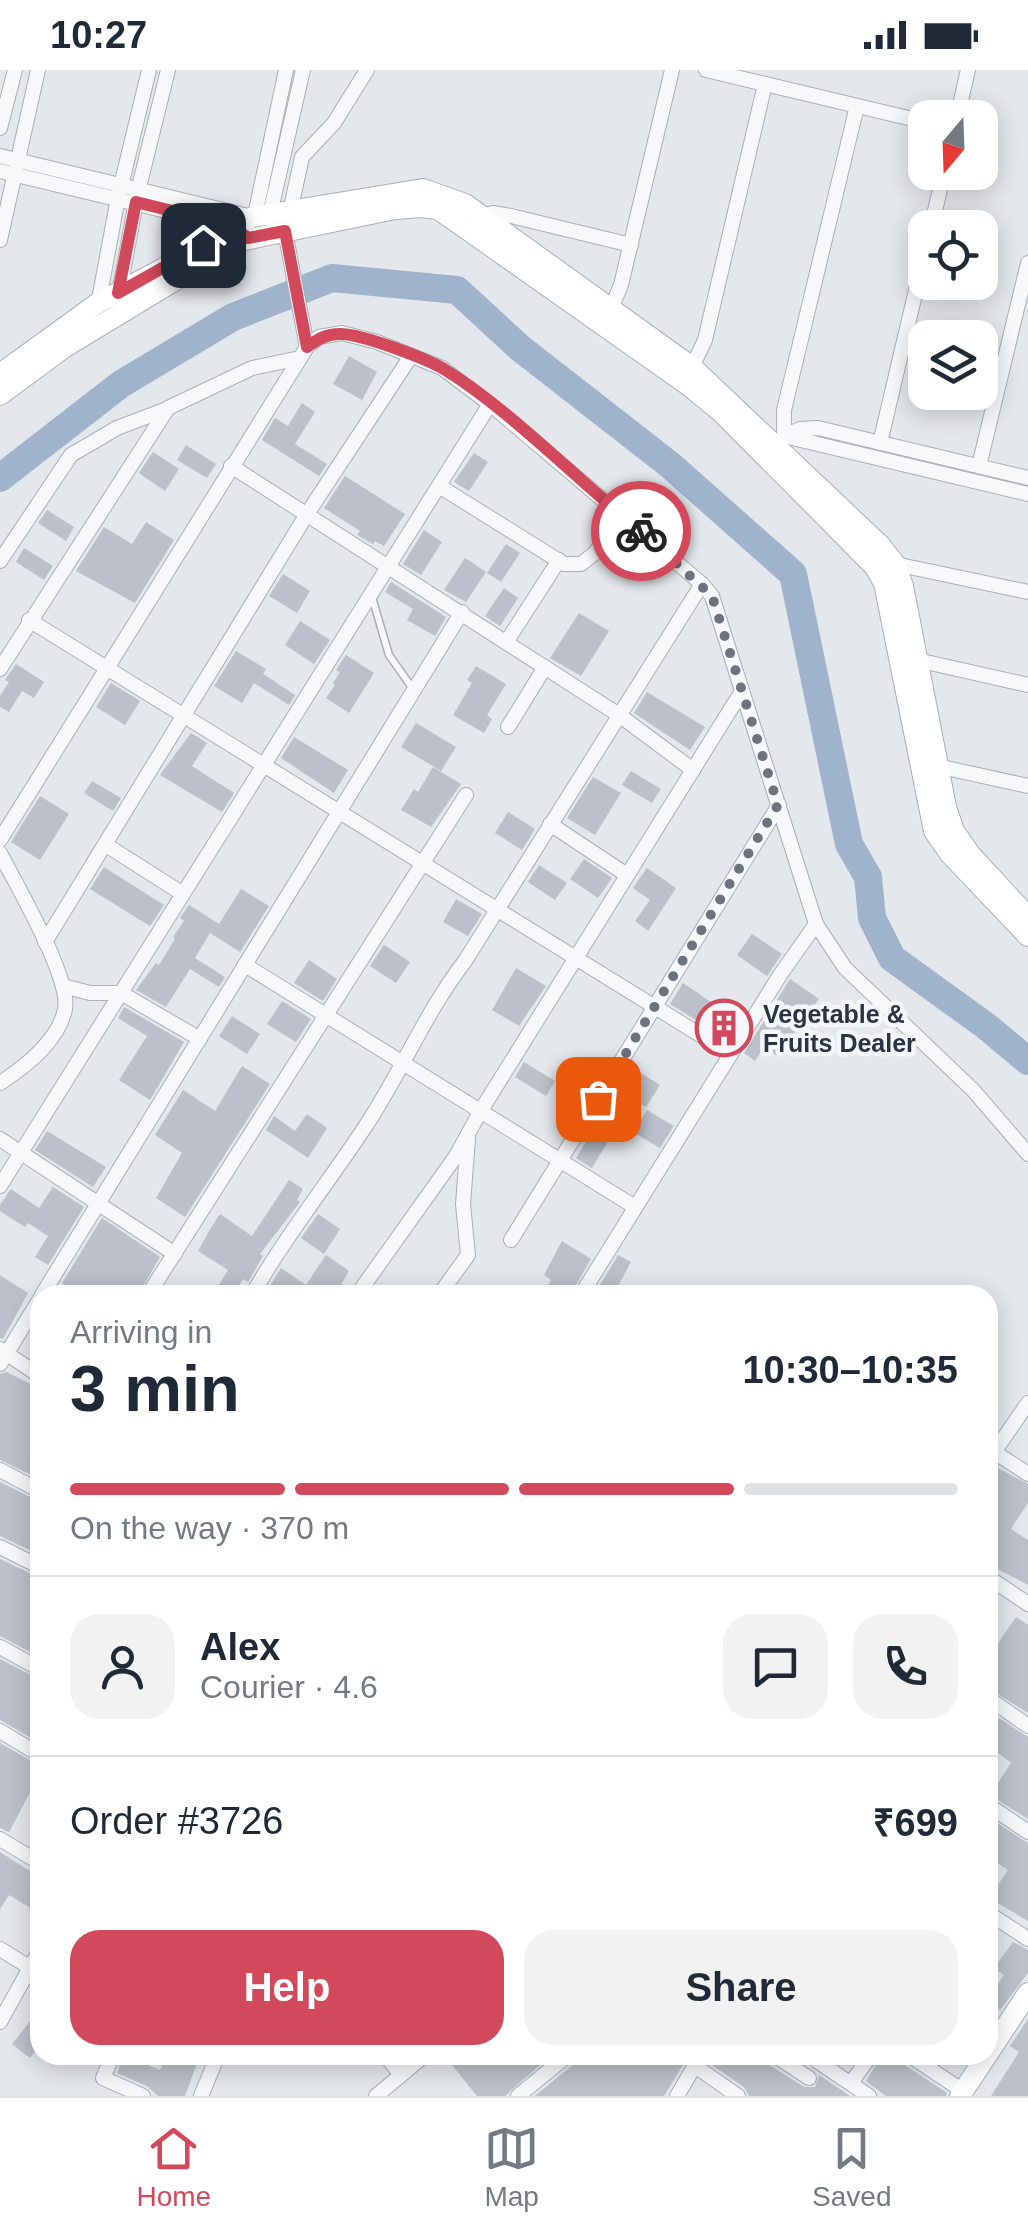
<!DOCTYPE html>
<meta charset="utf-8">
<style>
:root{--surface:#fff;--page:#f2f2f3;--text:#1f2937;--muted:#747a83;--line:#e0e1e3;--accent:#d1495b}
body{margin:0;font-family:Arial,sans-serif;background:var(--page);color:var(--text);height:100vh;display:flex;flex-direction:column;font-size:38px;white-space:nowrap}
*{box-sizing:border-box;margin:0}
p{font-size:32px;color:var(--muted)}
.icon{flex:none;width:55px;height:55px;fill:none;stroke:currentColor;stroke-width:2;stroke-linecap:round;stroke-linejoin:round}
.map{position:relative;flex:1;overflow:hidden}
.sheet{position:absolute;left:30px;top:1215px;width:968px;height:780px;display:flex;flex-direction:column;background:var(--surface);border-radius:30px;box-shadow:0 5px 25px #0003}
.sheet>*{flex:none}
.needle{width:65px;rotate:199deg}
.tools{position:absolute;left:908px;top:30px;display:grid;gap:20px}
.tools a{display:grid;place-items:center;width:90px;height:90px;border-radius:20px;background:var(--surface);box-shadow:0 5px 25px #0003;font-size:50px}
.pin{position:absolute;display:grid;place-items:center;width:85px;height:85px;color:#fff;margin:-42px;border-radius:20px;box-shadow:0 5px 15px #0006}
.courier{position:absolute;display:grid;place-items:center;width:100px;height:100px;margin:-50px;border:8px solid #d1495b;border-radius:50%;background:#fff;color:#222;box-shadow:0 2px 12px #0007}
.headline em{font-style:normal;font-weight:600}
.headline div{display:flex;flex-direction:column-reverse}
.headline{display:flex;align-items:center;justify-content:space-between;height:170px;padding:0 40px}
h1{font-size:65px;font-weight:600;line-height:75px}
.bar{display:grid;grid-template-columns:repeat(4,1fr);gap:15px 10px;align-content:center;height:120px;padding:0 40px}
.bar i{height:12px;border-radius:8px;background:var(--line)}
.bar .on{background:var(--accent)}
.bar p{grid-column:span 4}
.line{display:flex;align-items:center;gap:25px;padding:0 40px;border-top:2px solid var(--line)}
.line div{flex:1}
.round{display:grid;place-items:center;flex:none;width:105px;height:105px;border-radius:30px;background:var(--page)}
.primary-button{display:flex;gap:20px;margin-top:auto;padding:20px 40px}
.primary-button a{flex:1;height:115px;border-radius:30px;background:var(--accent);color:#fff;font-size:40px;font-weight:600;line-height:115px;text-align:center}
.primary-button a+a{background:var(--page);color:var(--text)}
.status{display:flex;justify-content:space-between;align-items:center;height:70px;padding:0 50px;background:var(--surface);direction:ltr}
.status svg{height:28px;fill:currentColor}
.menu{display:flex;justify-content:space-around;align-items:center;height:140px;border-top:2px solid var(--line);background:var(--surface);font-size:28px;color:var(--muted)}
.menu a{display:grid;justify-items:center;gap:5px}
.menu .on{color:var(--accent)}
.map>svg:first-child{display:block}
</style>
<div class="status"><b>10:27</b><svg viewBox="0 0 49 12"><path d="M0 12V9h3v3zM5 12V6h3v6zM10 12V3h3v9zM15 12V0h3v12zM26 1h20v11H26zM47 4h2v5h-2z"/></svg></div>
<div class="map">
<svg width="1028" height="2026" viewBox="0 0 1028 2026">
<rect width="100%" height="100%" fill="#e4e7ec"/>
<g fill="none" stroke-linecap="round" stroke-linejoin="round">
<polyline stroke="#9fb4cc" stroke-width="28" points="0,408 121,314 233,247 332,208 457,220 520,278 670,395 793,504 849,774 868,807 872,848 892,888 986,956 1028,991"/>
</g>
<g fill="#bbc0ca">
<polygon points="349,286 377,302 362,330 333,314"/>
<polygon points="302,333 315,342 295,374 327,394 319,406 262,370 275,348 288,356"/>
<polygon points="186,375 216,394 207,408 177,390"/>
<polygon points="153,382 179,399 165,421 139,403"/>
<polygon points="474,383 488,392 469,421 454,412"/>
<polygon points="345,406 405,444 384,476 375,471 373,474 357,465 360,461 324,438"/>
<polygon points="47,440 74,457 66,471 38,453"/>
<polygon points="146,452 174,470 135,533 76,501 104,457 132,474"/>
<polygon points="424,460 442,472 421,505 403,494"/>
<polygon points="506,474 520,483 501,512 487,503"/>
<polygon points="24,478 53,496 44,510 16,492"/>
<polygon points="465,488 486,502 466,532 444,520"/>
<polygon points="283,504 310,521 297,543 269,526"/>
<polygon points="391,512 446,547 435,566 407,550 413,539 385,522"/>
<polygon points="504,518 518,528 500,556 485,546"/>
<polygon points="579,543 609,561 581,606 550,588"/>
<polygon points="300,551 330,570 314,594 285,575"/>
<polygon points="236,581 266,599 263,604 295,625 289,635 254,613 242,633 214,616"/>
<polygon points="346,585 374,603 349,643 326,628 335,615 333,613 340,602 336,600"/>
<polygon points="16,594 44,612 34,628 22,621 9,642 0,637 0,626 9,612 5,610"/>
<polygon points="476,596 506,614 487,645 492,649 484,663 453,645 472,613 467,610"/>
<polygon points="111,613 140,631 125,655 96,637"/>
<polygon points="647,622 705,657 690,680 634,643"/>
<polygon points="416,653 456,677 441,701 401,677"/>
<polygon points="191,663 207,673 192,696 234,723 222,742 160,705"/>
<polygon points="294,667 348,700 334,723 281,688"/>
<polygon points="433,697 461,714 431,757 401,740 414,719 418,722"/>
<polygon points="631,701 661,719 652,733 622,715"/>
<polygon points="593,707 621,723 595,765 567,748"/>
<polygon points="92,711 121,728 113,741 84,723"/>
<polygon points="40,726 69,744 40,790 11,772"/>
<polygon points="508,742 535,759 522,780 495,763"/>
<polygon points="584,789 612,808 598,828 570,809"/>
<polygon points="539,795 567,813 555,830 528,812"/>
<polygon points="104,797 164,835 150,856 90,819"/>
<polygon points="647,798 676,818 648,861 635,851 650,830 633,818"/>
<polygon points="241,819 269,836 240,882 210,863 195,888 225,907 219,917 190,899 166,937 136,920 156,893 159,895 175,869 173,867 184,851 180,848 189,835 219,854"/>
<polygon points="456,829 482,844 468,866 443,852"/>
<polygon points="752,864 782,884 767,906 737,885"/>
<polygon points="384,875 410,892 396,913 370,896"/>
<polygon points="309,890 337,909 323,931 294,913"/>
<polygon points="516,898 546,916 519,956 492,940"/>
<polygon points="790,909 819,929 777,986 764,977 755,991 744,983"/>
<polygon points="683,913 739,951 727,969 670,934"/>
<polygon points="282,931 311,949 296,972 267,954"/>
<polygon points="124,937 184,972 150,1030 119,1010 147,966 118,948"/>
<polygon points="232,946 260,964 247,984 219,966"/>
<polygon points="524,992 555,1011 546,1026 515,1007"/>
<polygon points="242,996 270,1014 185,1147 156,1128 182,1083 155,1065 183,1020 215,1041"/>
<polygon points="631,997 660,1015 646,1037 617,1020"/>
<polygon points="647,1040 674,1056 660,1078 633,1062"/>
<polygon points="307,1044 327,1058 308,1088 266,1060 274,1046 295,1061"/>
<polygon points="47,1061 106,1097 93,1117 35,1080"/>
<polygon points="591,1064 607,1073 592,1098 576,1088"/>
<polygon points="289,1110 303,1119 297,1130 300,1132 260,1184 263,1186 248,1212 243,1209 233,1225 213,1225 228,1200 198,1181 209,1161 220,1144 252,1166"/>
<polygon points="53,1117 84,1137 48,1195 35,1187 48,1166 28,1153 25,1157 0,1141 0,1135 11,1119 39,1138"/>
<polygon points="318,1144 340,1159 324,1184 301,1168"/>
<polygon points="102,1148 160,1187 138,1225 80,1225 62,1213"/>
<polygon points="562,1171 591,1189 570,1225 553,1225 545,1220 551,1210 544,1205"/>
<polygon points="326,1185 349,1201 335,1225 265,1224 281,1198 306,1215"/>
<polygon points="618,1185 631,1192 613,1225 594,1225"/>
<polygon points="0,1205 28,1223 3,1269 0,1268"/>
<polygon points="7,1302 40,1319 40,1409 0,1390 0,1304"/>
<polygon points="988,1393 1028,1414 1028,1433 1011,1459 1028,1470 1028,1515 988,1494"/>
<polygon points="0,1412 40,1432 40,1485 0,1466"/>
<polygon points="0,1489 40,1508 40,1587 0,1566"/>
<polygon points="1016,1547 1028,1555 1028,1643 988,1618 988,1570 996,1576"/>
<polygon points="0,1589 40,1610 40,1673 0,1650"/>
<polygon points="988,1641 1028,1667 1028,1749 990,1725 1011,1693 988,1675"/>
<polygon points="0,1673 40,1696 40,1704 9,1762 0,1758"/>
<polygon points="988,1747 1028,1773 1028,1851 989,1828 1008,1800 988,1787"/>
<polygon points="0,1782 28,1800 40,1804 40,1844 9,1825 0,1839"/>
<polygon points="1013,1872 1028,1880 1028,1903 1000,1940 988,1928 1004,1905 994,1898"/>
<polygon points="40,1939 40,1976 30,1988 12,1974"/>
<polygon points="1028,1949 1028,2026 991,2026 1019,1982 1010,1976"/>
<polygon points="123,1985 160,2000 166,1985 200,1985 185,2026 158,2026 147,2016 117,2003"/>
<polygon points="444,1985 551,1985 505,2026 477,2026"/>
<polygon points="578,1985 689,1985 664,2026 535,2026 575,1993"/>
<polygon points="712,1985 763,1985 768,1994 804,2017 815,2017 819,2005 850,2026 749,2026 744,2017 709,1993"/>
<polygon points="882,1985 897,1985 903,1994 947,2023 946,2026 886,2026 866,2011"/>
</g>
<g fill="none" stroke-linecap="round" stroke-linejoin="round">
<g stroke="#a9aeb7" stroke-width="9">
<polyline id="lane" points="372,527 389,585 413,619"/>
</g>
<g stroke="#a9aeb7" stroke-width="16">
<g id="street">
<polyline points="706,0 925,52"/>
<polyline points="957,48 968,0"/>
<polyline points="0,58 15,0"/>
<polyline points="0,86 252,147"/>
<polyline points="0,101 233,157"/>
<polyline points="290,142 302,87 334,53 367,0"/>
<polyline points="481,146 493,143 511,146 631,175"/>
<polyline points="254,150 286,0"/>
<polyline points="272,150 270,144 303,0"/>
<polyline points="931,158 944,102"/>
<polyline points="285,161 307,277"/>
<polyline points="0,170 38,0"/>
<polyline points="118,229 138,121 168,0"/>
<polyline points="98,235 118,128 149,0"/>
<polyline points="611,239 621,215 672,0"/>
<polyline points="692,297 705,270 765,14"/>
<polyline points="784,366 800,359 818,358 1028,408"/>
<polyline points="784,366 1028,424"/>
<polyline points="880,373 925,182"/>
<polyline points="769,380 784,366 784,340 857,36"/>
<polyline points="231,396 619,645 693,700"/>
<polyline points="979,396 1028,193"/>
<polyline points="439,416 564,494 581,494 595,483 622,445"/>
<polyline points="0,491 71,385 117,358 167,339"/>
<polyline points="895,494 1028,522"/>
<polyline points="29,550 731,984"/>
<polyline points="507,571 559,490"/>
<polyline points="917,590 1028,615"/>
<polyline points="0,599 168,338 252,298 300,288"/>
<polyline points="508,657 545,597"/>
<polyline points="937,696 1028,716"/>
<polyline points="550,754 627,805"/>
<polyline points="0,770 307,277 319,267 342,263 377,272 442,298 490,334 702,514 712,526 816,854 845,898 973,1020 1028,1084"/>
<polyline points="106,775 183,824"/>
<path d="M0,783C16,814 71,908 65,939C59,970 25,997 0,1013"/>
<polyline points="45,872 307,444 411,286"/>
<polyline points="245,895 635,1137"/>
<polyline points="63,916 90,923 121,923 200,969"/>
<polyline points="0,1069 175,1184"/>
<polyline points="0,1116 490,334"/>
<polyline points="511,1170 779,735"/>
<polyline points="42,1225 462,542"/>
<polyline points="148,1225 466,725"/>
<path d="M252,1225C285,1167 328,1113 365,1057C401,1003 425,943 465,891L702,514"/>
<polyline points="357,1225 456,1086 480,1042 742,621"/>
<polyline points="439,1225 468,1185 463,1134 468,1069"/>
<polyline points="581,1225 780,905 816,854"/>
<polyline points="0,1279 40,1306"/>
<polyline points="0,1294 40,1229"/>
<polyline points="988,1378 1028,1404"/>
<polyline points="994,1382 1028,1333"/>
<polyline points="0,1400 40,1421"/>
<polyline points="0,1477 40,1497"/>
<polyline points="988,1507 1028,1534"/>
<polyline points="0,1577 40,1599"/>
<polyline points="988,1628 1028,1656"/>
<polyline points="0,1661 40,1685"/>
<polyline points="988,1735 1028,1762"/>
<polyline points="0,1769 40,1793"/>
<polyline points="988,1843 1028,1869"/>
<polyline points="0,1879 31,1898"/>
<polyline points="0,1952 40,1880"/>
<polyline points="113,1985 103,2008 143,2026"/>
<polyline points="385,1985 401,2005"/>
<polyline points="774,1985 809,2008"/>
<polyline points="909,1985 963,2021"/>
<polyline points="817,1991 869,2026"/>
<polyline points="695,1996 738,2026"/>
<polyline points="851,2013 871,1985"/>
<polyline points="201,2026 218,1985"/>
<polyline points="376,2026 425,1985"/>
<polyline points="518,2026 568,1985"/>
<polyline points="677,2026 701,1985"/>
</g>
</g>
<g stroke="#a9aeb7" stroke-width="22">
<g id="secondary">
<polyline points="0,304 98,233 164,198 228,158 253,147 423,119 465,134 692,297 880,475 895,494 903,516 946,737 954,761 970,784 1028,847"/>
<polyline points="0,325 65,277 240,171 395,139 421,137 438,139 688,315 721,342 875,497 884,513 934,761 950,784 1028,866"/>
<polyline points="960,2026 1028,1923"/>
</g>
</g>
<use href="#lane" stroke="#f7f8fa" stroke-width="6"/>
<use href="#street" stroke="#f7f8fa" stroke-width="14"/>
<use href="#secondary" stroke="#fff" stroke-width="20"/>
</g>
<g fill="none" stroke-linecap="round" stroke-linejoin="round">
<polyline stroke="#6c737f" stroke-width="10" stroke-dasharray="0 18" points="598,1029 778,735 712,526 641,461"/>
<path stroke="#d1495b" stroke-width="12" d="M203,175L118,223L136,132L232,156L248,168L285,161L307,277C318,269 328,263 342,264C364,265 425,288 444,299C513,342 577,410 641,461"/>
</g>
<defs>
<g id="building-ring" transform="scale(2.875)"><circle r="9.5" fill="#f4f6f9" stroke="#d1495b" stroke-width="1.5"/><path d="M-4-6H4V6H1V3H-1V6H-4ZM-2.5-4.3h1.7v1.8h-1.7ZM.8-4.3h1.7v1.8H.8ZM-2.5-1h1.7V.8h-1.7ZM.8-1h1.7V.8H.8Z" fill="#d1495b"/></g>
</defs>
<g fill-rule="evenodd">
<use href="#building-ring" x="724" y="958"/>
</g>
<g text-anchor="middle" stroke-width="9" stroke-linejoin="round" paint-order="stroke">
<g font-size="25" font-weight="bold" fill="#2b3445" stroke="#f4f6f9" text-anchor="start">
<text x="763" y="953">Vegetable &amp;<tspan x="763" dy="29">Fruits Dealer</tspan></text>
</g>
</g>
</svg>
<div class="tools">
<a><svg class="needle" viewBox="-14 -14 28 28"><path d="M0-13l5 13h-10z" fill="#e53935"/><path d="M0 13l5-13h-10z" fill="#747a83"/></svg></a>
<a><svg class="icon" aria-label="locate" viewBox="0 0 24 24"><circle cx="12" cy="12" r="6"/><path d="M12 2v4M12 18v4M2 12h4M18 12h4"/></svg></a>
<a><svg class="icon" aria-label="layers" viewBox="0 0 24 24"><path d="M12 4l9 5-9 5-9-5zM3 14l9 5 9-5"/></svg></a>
</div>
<div class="pin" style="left:598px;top:1029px;background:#ea580c"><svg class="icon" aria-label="bag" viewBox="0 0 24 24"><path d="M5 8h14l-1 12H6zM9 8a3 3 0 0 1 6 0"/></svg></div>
<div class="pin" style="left:203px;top:175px;background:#1f2937"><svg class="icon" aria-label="home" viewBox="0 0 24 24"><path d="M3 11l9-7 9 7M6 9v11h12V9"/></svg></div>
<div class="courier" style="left:641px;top:461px"><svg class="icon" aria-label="bike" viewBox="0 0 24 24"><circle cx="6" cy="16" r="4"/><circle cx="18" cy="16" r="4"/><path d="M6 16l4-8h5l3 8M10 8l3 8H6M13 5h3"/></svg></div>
<section class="sheet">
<div class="headline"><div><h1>3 min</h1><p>Arriving in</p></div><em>10:30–10:35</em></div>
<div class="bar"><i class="on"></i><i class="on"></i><i class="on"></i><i></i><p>On the way · 370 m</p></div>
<div class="line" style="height:180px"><a class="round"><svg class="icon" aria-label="person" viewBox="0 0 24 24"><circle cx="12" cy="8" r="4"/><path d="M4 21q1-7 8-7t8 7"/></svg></a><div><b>Alex</b><p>Courier · 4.6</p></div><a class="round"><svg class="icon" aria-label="chat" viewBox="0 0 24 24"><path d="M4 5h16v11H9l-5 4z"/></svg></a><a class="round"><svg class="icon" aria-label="phone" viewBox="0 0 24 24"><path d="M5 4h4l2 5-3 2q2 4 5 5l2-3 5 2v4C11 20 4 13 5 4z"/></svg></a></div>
<div class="line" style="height:130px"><div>Order #3726</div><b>₹699</b></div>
<div class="primary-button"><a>Help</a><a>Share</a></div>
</section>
</div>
<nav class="menu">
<a class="on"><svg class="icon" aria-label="home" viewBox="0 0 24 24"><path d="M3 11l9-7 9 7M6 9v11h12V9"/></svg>Home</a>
<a><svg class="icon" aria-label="map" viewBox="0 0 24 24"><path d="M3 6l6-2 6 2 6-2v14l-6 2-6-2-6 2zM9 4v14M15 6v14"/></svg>Map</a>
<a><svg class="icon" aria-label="saved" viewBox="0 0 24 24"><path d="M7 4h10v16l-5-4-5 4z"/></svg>Saved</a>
</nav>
